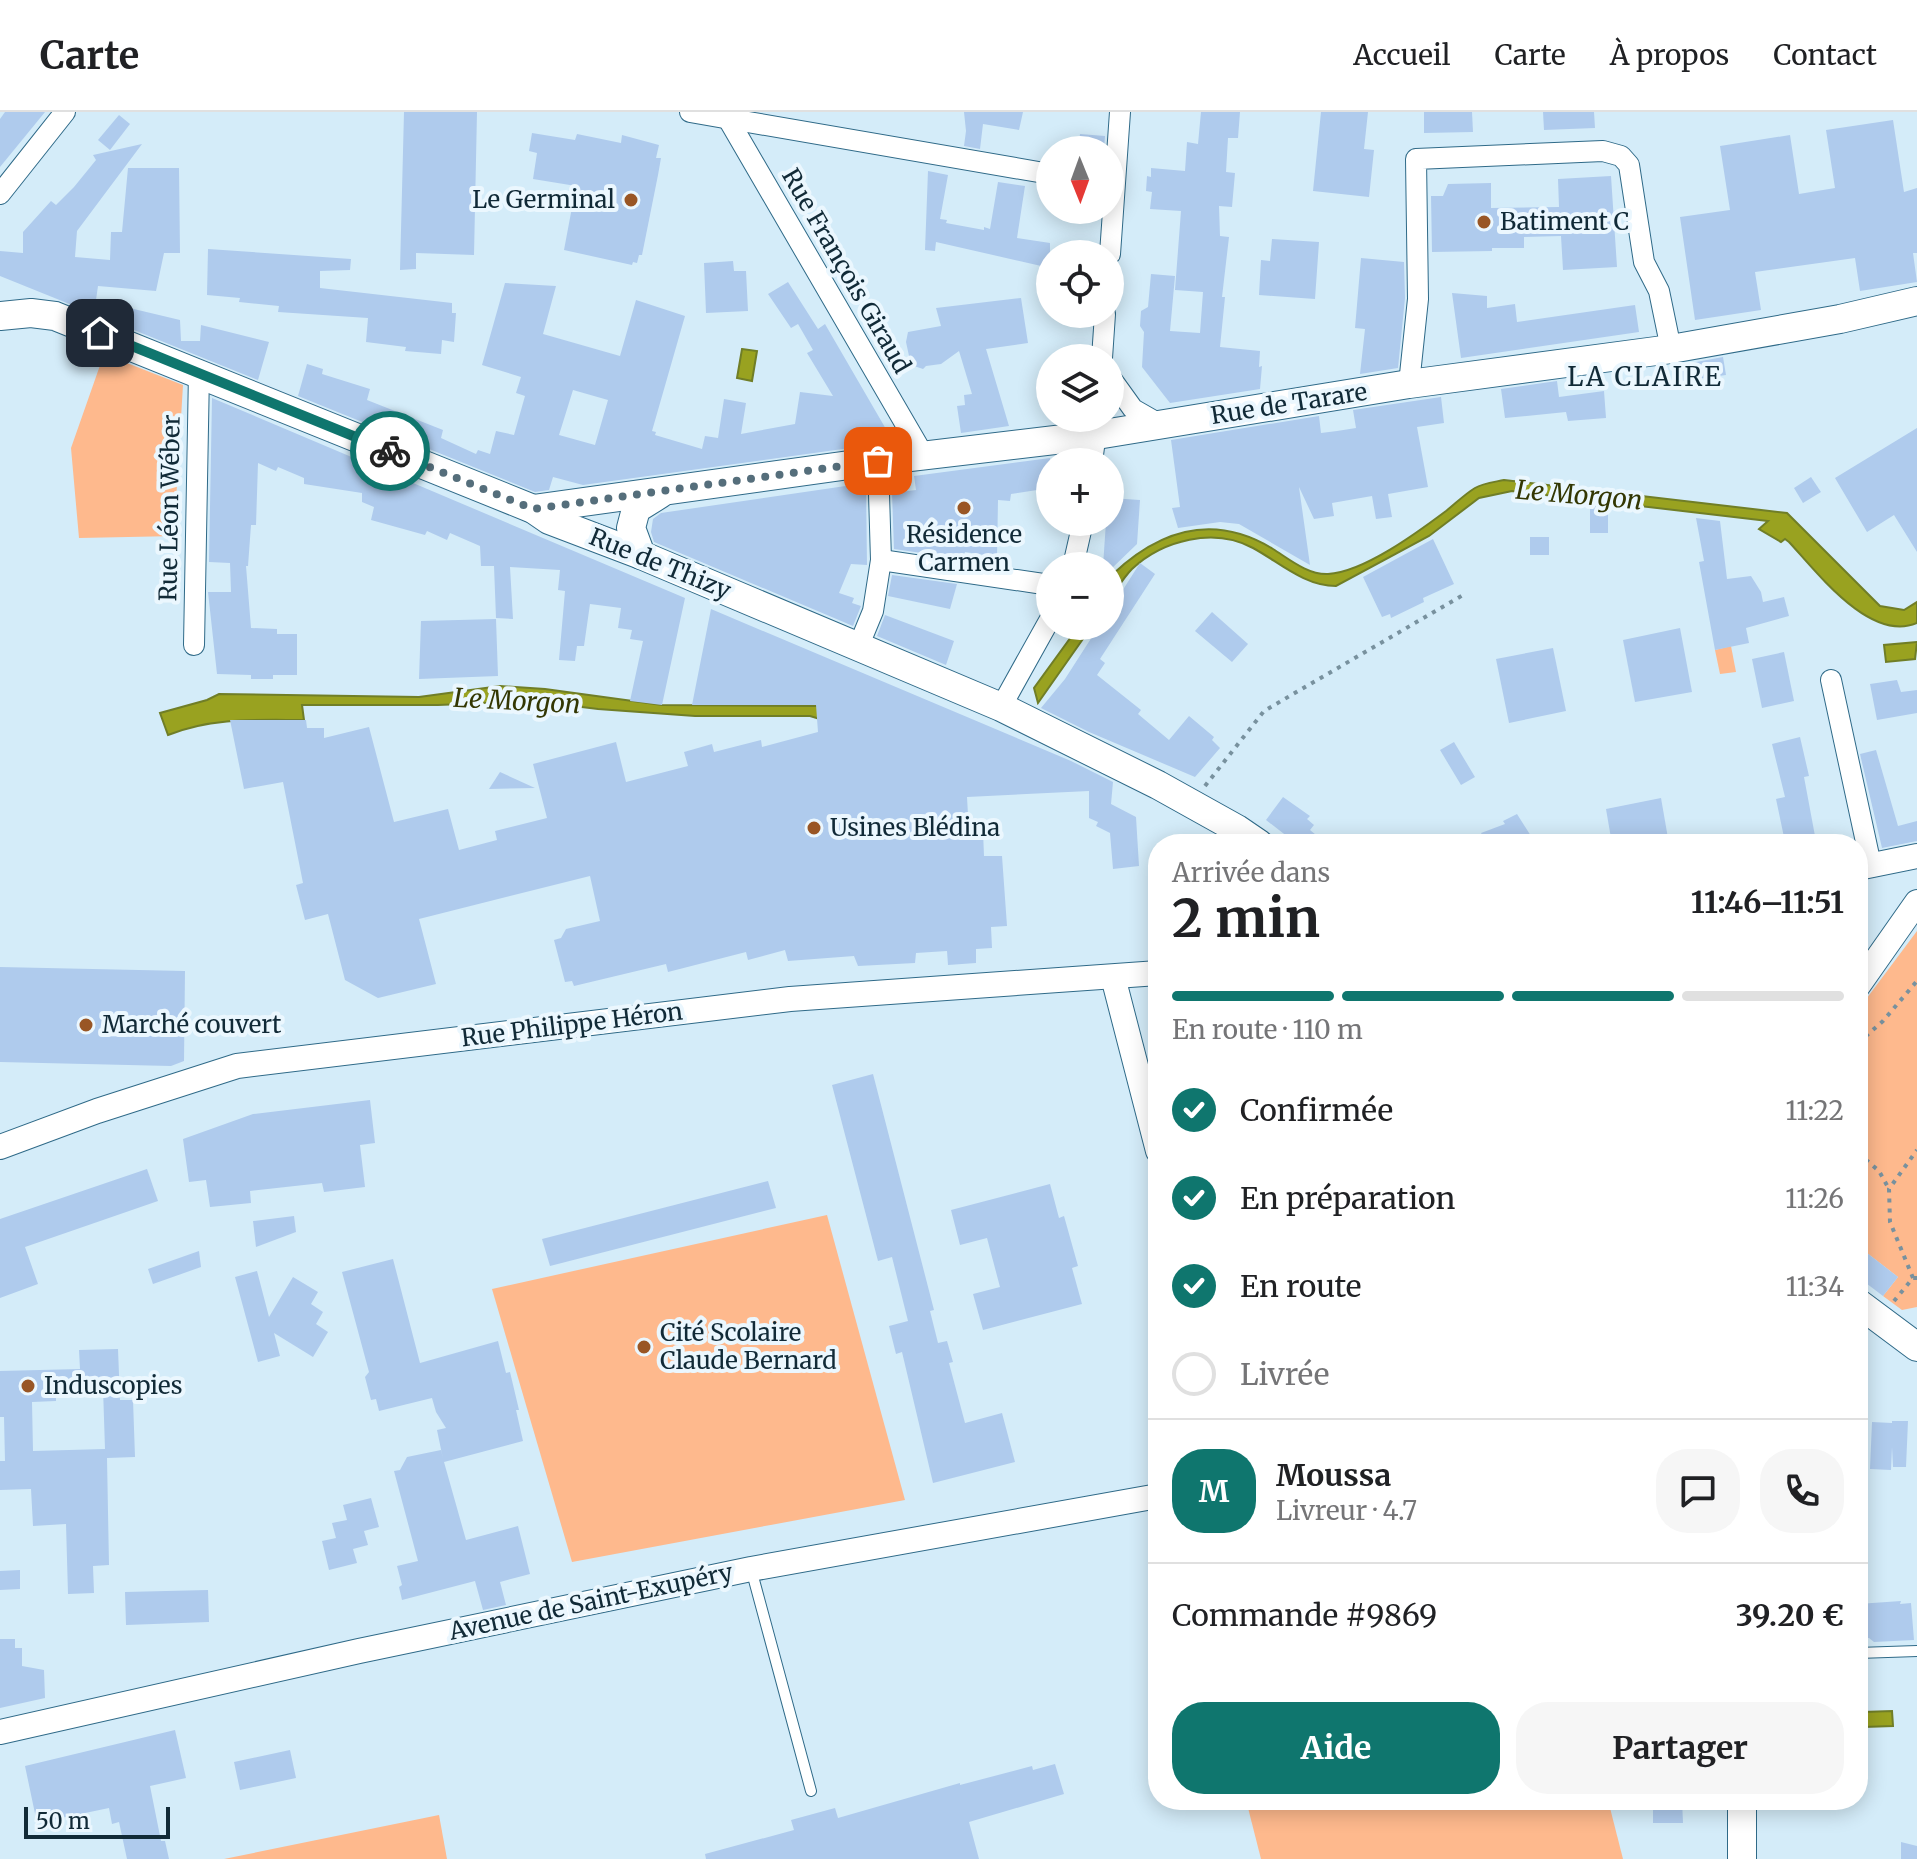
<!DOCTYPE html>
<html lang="fr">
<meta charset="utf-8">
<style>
:root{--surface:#fff;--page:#f6f6f6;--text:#202124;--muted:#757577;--line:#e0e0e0;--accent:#0f766e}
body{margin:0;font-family:Merriweather,serif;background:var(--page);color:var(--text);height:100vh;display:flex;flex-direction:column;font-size:30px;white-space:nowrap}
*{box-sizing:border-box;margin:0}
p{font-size:26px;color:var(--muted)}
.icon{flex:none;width:44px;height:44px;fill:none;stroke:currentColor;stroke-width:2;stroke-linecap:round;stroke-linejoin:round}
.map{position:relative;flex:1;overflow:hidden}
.drawer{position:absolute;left:1148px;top:722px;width:720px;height:976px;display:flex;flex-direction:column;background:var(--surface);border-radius:32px;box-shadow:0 4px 20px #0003}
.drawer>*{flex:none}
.needle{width:52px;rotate:179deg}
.tools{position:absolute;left:1036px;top:24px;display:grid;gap:16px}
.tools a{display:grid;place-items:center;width:88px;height:88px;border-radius:50%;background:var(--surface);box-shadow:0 4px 20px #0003;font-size:40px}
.scale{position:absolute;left:24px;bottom:20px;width:146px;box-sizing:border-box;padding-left:8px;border:4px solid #112a37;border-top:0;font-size:22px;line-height:28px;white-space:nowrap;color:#112a37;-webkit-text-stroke:6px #ebf7fe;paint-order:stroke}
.pin{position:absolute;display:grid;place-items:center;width:68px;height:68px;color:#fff;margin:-34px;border-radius:16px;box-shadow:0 4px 12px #0006}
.courier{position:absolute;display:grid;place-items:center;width:80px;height:80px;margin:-40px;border:6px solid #0f766e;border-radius:50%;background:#fff;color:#222;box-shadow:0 2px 10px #0007}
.headline em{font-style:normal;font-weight:700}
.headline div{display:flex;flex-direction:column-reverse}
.headline{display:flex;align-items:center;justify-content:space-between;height:136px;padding:0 24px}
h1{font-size:52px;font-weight:700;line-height:60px}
.bar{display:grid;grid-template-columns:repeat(4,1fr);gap:12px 8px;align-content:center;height:96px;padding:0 24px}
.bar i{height:10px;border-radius:6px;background:var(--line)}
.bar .current{background:var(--accent)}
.bar p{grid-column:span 4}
.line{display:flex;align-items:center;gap:20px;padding:0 24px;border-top:2px solid var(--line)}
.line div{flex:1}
.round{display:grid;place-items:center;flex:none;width:84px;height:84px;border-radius:32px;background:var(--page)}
ol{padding:0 24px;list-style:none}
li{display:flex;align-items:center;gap:24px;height:88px}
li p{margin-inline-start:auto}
li .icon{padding:8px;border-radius:50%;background:var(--accent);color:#fff;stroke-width:4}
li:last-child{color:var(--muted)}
li i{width:44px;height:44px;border:4px solid var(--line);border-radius:50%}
.action{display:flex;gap:16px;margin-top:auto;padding:16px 24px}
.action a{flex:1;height:92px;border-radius:32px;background:var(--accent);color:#fff;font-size:32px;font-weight:700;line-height:92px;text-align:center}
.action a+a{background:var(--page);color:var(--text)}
header{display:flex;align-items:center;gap:48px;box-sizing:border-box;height:112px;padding:0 40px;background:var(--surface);border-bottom:2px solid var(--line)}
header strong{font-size:38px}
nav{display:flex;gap:44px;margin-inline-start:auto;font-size:28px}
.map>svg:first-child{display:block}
</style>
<header>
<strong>Carte</strong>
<nav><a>Accueil</a><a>Carte</a><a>À propos</a><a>Contact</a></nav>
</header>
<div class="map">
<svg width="1917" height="1747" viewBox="0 0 1917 1747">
<rect width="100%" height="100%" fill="#d4ecf9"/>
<g fill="#feb98d">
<polygon points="104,242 183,273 176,389 177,424 79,426 71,336"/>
<polygon points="1731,534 1736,560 1720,562 1715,538"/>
<polygon points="1917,819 1917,1195 1902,1198 1883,1184 1898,1165 1858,1134 1858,1090 1867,1080 1858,1073 1858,898"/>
<polygon points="827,1103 905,1388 572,1450 492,1177"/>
<polygon points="1246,1688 1608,1688 1623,1747 1261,1747"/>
<polygon points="439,1703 447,1747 224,1747"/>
</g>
<g fill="#99a220" stroke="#707e27" stroke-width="2">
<polygon points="742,237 757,239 752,269 737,266"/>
<path d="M1504,368L1787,401L1880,494L1904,498L1917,490V511C1870,531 1817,460 1789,430L1785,427L1781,430L1759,417L1768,409L1512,379L1479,386L1429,424L1336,474C1304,474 1279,450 1253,436C1214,415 1163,428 1132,457C1123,466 1117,477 1110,487V466L1113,462C1161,417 1214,401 1273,437C1289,447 1308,463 1328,462C1364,460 1418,420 1446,399C1456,391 1465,382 1475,376C1483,371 1495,370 1504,368Z"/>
<polygon points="1079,514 1092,514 1038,591 1034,576"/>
<polygon points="1917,530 1915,547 1886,550 1884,533"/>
<path d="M500,574L545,577L662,593L817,594L830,610L810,604H695L598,597L533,589L438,593H302L304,608C258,608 212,605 168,623L160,601L207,588L219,582L419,585Z"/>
<polygon points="1892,1599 1893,1614 1864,1615 1863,1600"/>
</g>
<g fill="#afcbed" fill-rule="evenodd">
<polygon points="5,0 45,0 0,55 0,7"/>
<polygon points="404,0 477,0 474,143 416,141 416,157 400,158"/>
<polygon points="964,0 1023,0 1019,18 983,12 980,37 964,34 966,19"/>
<polygon points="1201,0 1240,0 1238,26 1228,26 1226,60 1235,61 1232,95 1219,94 1220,124 1229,125 1222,185 1225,185 1220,235 1260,239 1259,255 1262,254 1260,277 1170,291 1142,255 1144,220 1140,214 1141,199 1148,195 1151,162 1175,164 1170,219 1200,221 1203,180 1175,178 1181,99 1150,97 1152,80 1146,79 1147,64 1151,65 1151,56 1185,59 1187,30 1198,32"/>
<polygon points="1321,0 1368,0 1364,37 1374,38 1369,85 1313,79"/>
<polygon points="1424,0 1472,0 1473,20 1424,21"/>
<polygon points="1543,0 1594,0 1595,16 1544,18"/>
<polygon points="119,3 130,12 110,38 98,28"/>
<polygon points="1893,8 1904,80 1917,76 1917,141 1913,141 1917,170 1860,179 1855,146 1755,160 1761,198 1695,208 1680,105 1730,98 1720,34 1790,23 1799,82 1835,76 1826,18"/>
<polygon points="532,21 575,28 577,22 621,31 622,23 659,33 656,46 661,46 658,63 642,143 639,143 637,151 633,150 632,153 564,138 576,74 533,67 537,41 529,39"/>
<polygon points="1080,22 1105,24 1104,38 1078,38"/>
<polygon points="142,32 77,119 75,145 110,148 111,120 122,120 128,56 179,56 180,141 164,141 156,179 98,174 96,188 180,208 181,229 200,229 201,213 269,230 258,268 0,164 0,139 23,141 23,120 51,89 56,93 74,75 96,48 93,43"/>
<polygon points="928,59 948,63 940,107 947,108 946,111 984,118 984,115 990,117 998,70 1025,74 1017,126 1050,131 1050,156 936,130 935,139 925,138"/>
<polygon points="1611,64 1617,155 1563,158 1561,124 1524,125 1524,136 1492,136 1492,139 1432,140 1431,84 1443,84 1448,72 1491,71 1491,96 1559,95 1558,67"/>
<polygon points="1272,127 1319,130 1315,187 1259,183 1261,148 1270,149"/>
<polygon points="208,137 351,147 350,158 320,159 320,176 452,191 452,201 456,201 454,230 442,228 441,242 405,239 406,235 366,230 368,206 278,200 279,194 239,190 240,186 207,183"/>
<polygon points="1361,146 1404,150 1405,186 1398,256 1360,262 1365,217 1355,216"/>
<polygon points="733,149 734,159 746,159 748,199 706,201 704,151"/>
<path d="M788,170L818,217L825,212L890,324L886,331L583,373L553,365L549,378L535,380L298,284L307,252L323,257L322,262L370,277L367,288L443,318L441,326L476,342L478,338L490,342L496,319L514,323L525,284L516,281L521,265L482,253L505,171L556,174L543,222L620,244L636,188L685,204L652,319L656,320L655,323L702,337L705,324L718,326L724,287L746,291L741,322L795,312L800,280L833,284L807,241L813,238L798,212L791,216L768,182ZM573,278L608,288L595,333L559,323Z"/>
<polygon points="1452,181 1487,184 1487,196 1515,192 1517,210 1635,193 1639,220 1461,246"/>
<polygon points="1021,186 1028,231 986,237 1009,314 961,321 957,294 965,293 964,283 972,282 959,239 941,252 926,254 923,257 911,253 906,230 908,220 941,214 936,196"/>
<polygon points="1723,245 1726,263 1683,269 1680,253"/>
<polygon points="1557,269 1559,285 1604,279 1606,306 1568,309 1566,300 1505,306 1501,277"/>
<polygon points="1441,285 1444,311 1417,315 1428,375 1388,382 1392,405 1376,407 1372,384 1332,391 1334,404 1314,407 1299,375 1310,453 1239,412 1220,410 1178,416 1172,396 1180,395 1171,328 1319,304 1321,321 1337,319 1356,316 1353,298"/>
<polygon points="212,286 685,486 662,593 630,589 643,529 630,527 632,518 618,516 621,496 590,492 584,534 577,534 575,549 559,548 565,479 558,478 560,458 510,455 513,507 496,506 494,454 481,454 480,434 450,421 447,428 427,419 425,423 371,408 374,395 362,390 362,381 304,372 304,366 278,355 276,359 258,351 256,413 251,413 248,454 246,454 251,516 277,517 277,522 297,522 297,563 273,563 273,567 251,567 251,563 217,562 208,480 231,480 230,451 209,450"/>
<polygon points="1917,316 1917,440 1894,403 1867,420 1835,366"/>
<polygon points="1050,346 1050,376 1011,382 1010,389 998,388 997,445 965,440 963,447 894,437 892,381 916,378 914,364"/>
<polygon points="1811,365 1821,380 1803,391 1794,376"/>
<polygon points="866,371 867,453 851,452 839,481 854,486 852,491 861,494 853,514 654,430 651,420 653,407 661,401"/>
<polygon points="1110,386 1140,388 1137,432 1110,458 1110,454 1103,454 1106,410 1110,410"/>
<polygon points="1590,393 1608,395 1608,421 1590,421"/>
<polygon points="1696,406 1720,409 1727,467 1751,464 1761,480 1763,490 1784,485 1789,504 1746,516 1749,531 1715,538 1699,450 1704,449"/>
<rect x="1530" y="425" width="19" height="18"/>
<polygon points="1433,427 1454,472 1423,486 1424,490 1391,506 1390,502 1382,505 1363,465"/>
<polygon points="1140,451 1155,462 1100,547 1105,551 1097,563 1141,598 1138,602 1169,628 1189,604 1214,625 1212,628 1220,636 1195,665 1089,620 1041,596 1065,567 1099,514 1110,514 1110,498"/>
<polygon points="892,463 957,472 950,497 888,484"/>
<polygon points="711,497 1071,649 1113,670 1111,692 1136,705 1139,754 1113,757 1110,721 1096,714 1098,710 1089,706 1089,679 967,685 969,720 983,719 984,744 1002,744 1007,814 991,815 992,836 976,837 976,851 948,853 947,839 916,841 915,851 858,854 854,844 788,849 785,838 748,848 746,840 668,860 666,852 574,874 572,869 565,870 554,828 561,826 566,817 600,809 590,764 419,807 436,872 378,886 345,868 328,802 305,808 296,773 303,771 283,670 244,677 230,608 306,608 307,616 324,616 324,626 369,615 394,710 448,697 459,738 497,728 495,719 547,706 533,652 616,630 626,670 688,654 684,640 712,632 714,640 761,628 762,635 818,620 816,593 692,593"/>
<polygon points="1212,500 1248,532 1232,550 1195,519"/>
<polygon points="885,503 954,529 946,553 877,524"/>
<polygon points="496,507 498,564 419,567 421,509"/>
<polygon points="1680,516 1692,580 1635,590 1623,528"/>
<polygon points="1553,536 1566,599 1509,611 1496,547"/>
<polygon points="1784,540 1794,589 1762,596 1752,547"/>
<polygon points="1897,568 1901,580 1917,578 1917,601 1877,608 1870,572"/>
<polygon points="1800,625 1809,664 1804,665 1815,724 1785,730 1776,687 1785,685 1772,632"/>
<polygon points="1454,630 1475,665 1461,673 1440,638"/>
<polygon points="1876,638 1898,714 1917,709 1917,729 1882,736 1860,642"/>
<polygon points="500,660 535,676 489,677"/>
<polygon points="1283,685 1310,704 1307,707 1314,713 1310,718 1327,732 1297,732 1266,708"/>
<polygon points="1661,686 1669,732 1612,732 1606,697"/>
<polygon points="1517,702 1536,732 1488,732 1481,721 1505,712 1503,709"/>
<polygon points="0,855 185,859 184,949 171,954 0,950"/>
<polygon points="873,962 934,1198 930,1199 938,1231 947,1229 953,1250 949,1251 965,1311 1002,1301 1015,1350 933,1371 902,1240 896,1242 889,1214 908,1209 892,1145 878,1149 832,973"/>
<polygon points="370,988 375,1031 360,1033 365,1075 324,1080 322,1071 250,1079 251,1091 210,1095 206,1068 189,1070 183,1027 253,1002"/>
<polygon points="147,1057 158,1089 25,1135 38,1172 0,1186 0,1107"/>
<polygon points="768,1069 776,1096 550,1154 542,1127"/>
<polygon points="1050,1072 1059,1106 1064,1104 1078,1154 1072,1156 1082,1192 983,1218 973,1182 1000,1175 987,1126 960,1133 951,1098"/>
<polygon points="294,1104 296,1120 256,1135 253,1109"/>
<polygon points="1858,1134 1898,1165 1883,1184 1858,1165"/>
<polygon points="199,1139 201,1155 153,1172 148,1157"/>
<polygon points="393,1147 420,1251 498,1229 506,1261 510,1260 519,1298 516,1298 523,1329 444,1350 466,1428 518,1414 530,1462 500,1470 506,1493 483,1498 475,1469 402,1488 399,1475 402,1473 397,1454 418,1449 394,1359 400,1358 407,1345 441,1338 443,1347 437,1318 446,1316 436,1300 432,1286 379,1299 376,1287 371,1288 365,1265 369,1260 342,1160"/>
<polygon points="257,1159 269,1205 293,1165 318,1180 311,1192 323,1200 316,1212 328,1220 313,1245 274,1221 280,1244 258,1250 235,1165"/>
<path d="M118,1237L120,1288H133L135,1345L107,1346L109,1453L93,1454L94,1481L68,1482L66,1412L33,1414L31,1377L0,1378V1349H5L4,1305H0V1259L80,1257L79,1238ZM103,1276L105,1337L33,1339L32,1290L56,1289V1278Z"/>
<polygon points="1892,1309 1908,1309 1906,1355 1893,1355 1892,1335 1891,1358 1870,1357 1872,1310 1892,1311"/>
<polygon points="371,1386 379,1415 364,1419 368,1433 353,1437 357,1451 329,1458 322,1429 336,1426 332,1411 347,1408 343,1393"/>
<polygon points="20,1458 20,1477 0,1478 0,1459"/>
<polygon points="208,1478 209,1510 126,1513 125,1480"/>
<polygon points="1901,1489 1900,1492 1911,1491 1914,1528 1874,1530 1869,1526 1858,1527 1858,1492"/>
<polygon points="0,1527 15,1527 15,1536 22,1536 22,1554 44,1558 45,1586 0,1596"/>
<polygon points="175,1618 186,1666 150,1674 161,1729 165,1729 169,1747 127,1747 119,1710 112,1712 109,1696 37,1711 25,1654"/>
<polygon points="290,1638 296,1666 240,1678 234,1650"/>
<polygon points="1055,1652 1064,1682 969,1710 979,1747 706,1747 705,1742 794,1718 791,1708 835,1696 838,1706 960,1671 960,1673 1032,1654 1033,1658"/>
<polygon points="1653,1688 1682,1688 1683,1711 1653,1711"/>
<polygon points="1901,1730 1917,1734 1917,1747 1901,1747"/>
</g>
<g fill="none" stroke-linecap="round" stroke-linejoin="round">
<g stroke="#2f6a88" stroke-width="12">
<g id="service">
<polyline points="751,1457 811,1679"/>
<polyline points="1858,1541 1917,1539"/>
</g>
</g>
<g stroke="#2f6a88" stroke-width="22">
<g id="minor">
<polyline points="690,0 1050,62"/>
<polyline points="724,0 924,344"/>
<polyline points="0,82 65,0"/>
<polyline points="1110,142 1120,0"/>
<polyline points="1102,246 1105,202"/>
<polyline points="1110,265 1133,297 1161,313"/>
<polyline points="1409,272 1418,187 1416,47 1603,39 1621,44 1629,53 1644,150 1659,179 1671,237"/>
<polyline points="1092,350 1098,306"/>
<polyline points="881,448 1050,473"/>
<polyline points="1073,454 1083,410"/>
<polyline points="194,533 199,260"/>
<polyline points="859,533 873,499 881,448 878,349"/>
<polyline points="1831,568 1871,753"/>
<polyline points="1001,595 1050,507"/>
</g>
</g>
<g stroke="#2f6a88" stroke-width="26">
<g id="tertiary">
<polyline points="1858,756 1917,744"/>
<polyline points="1113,865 1158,1039"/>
<polyline points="1858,874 1917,790"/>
<polyline points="0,1035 97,999 237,954 790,887 1158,861"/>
<polyline points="0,1620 359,1539 751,1457 1158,1384"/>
</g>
</g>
<g stroke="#2f6a88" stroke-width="30">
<g id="secondary">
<polyline points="0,204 31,201 55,204 533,397 549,408 641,443 1001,595 1158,673 1237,717 1259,732"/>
<polyline points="533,397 878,349 1097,323 1409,272 1671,237 1840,207 1917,189"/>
<polyline points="641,443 631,416 636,397 660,382"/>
<polyline points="1858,1191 1917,1235"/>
<polyline points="1742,1747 1742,1688"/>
</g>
</g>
<g stroke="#78919e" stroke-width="4" stroke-dasharray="4 6" stroke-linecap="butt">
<polyline points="1205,674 1264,599 1463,483"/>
<polyline points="1858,931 1883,909 1917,869"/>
<polyline points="1858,1041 1879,1059 1889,1077"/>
<polyline points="1913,1166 1890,1110 1889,1077 1917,1038"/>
<polyline points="1894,1189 1913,1166 1917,1166"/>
</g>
<use href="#service" stroke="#fff" stroke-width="10"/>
<use href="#minor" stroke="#fff" stroke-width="20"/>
<use href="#tertiary" stroke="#fff" stroke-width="24"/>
<use href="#secondary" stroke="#fff" stroke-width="28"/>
</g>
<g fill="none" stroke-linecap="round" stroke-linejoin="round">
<polyline stroke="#556e7b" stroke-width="8" stroke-dasharray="0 14.4" points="390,339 533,397 878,349"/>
<polyline stroke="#0f766e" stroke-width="10" points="100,221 390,339"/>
</g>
<g fill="#995625" stroke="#ebf7fe" stroke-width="3">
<circle cx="631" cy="88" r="8"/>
<circle cx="1484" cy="110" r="8"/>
<circle cx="964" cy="396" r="8"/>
<circle cx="814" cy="716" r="8"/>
<circle cx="86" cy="913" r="8"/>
<circle cx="644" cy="1235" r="8"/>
<circle cx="28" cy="1274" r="8"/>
</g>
<g text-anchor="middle" stroke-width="8" stroke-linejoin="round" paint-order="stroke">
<g font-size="24" fill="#112a37" stroke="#ebf7fe" text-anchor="start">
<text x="615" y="96" text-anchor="end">Le Germinal</text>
<text x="1500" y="118">Batiment C</text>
<text x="964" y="431" text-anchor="middle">Résidence<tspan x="964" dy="28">Carmen</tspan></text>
<text x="830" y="724">Usines Blédina</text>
<text x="102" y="921">Marché couvert</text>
<text x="660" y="1229">Cité Scolaire<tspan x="660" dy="28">Claude Bernard</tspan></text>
<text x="44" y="1282">Induscopies</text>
</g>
<g font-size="24" fill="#112a37" stroke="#ebf7fe">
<text transform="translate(846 159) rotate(60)" y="8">Rue François Giraud</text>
<text transform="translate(1289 292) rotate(-9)" y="8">Rue de Tarare</text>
<text transform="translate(170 396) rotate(-89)" y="8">Rue Léon Wéber</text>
<text transform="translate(660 452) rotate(22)" y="8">Rue de Thizy</text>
<text transform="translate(572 913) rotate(-7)" y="8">Rue Philippe Héron</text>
<text transform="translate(591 1490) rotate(-12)" y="8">Avenue de Saint-Exupéry</text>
</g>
<g font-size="26" letter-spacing="2" fill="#112a37" stroke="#ebf7fe">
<text x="1645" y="274">LA CLAIRE</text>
</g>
<g font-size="26" font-style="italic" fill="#333703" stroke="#ebf7fe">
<text transform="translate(1579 383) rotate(5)" y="9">Le Morgon</text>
<text transform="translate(517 589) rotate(3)" y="9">Le Morgon</text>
</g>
</g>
</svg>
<div class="tools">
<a><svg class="needle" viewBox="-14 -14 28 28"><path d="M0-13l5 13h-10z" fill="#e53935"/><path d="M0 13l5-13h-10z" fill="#757577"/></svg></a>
<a><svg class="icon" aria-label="locate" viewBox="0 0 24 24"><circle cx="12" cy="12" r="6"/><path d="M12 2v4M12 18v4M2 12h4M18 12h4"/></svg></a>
<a><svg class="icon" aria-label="layers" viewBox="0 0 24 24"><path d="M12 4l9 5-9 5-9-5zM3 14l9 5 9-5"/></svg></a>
<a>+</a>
<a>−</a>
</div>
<div class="scale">50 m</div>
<div class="pin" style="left:878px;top:349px;background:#ea580c"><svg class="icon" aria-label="bag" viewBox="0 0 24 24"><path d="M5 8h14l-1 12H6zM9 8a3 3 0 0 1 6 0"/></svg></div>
<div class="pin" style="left:100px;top:221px;background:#1f2937"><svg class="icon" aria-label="home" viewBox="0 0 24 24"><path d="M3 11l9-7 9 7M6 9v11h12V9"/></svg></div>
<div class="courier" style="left:390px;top:339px"><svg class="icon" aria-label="bike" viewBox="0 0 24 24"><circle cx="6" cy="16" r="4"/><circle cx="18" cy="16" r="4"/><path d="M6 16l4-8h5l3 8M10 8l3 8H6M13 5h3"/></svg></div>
<section class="drawer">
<div class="headline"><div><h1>2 min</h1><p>Arrivée dans</p></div><em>11:46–11:51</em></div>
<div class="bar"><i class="current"></i><i class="current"></i><i class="current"></i><i></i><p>En route · 110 m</p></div>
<ol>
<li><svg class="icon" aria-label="check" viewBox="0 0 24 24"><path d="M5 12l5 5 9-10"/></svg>Confirmée<p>11:22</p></li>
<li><svg class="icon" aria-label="check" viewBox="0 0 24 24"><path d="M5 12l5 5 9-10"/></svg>En préparation<p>11:26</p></li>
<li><svg class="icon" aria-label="check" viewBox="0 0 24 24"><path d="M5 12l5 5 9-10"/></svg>En route<p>11:34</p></li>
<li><i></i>Livrée</li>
</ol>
<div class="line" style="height:144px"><b class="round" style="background:var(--accent);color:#fff">M</b><div><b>Moussa</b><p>Livreur · 4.7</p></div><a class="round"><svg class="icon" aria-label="chat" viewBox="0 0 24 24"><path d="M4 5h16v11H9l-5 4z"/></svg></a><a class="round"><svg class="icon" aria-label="phone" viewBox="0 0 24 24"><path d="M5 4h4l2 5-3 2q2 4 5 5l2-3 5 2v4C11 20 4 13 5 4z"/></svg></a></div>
<div class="line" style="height:104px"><div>Commande #9869</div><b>39.20 €</b></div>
<div class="action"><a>Aide</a><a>Partager</a></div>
</section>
</div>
